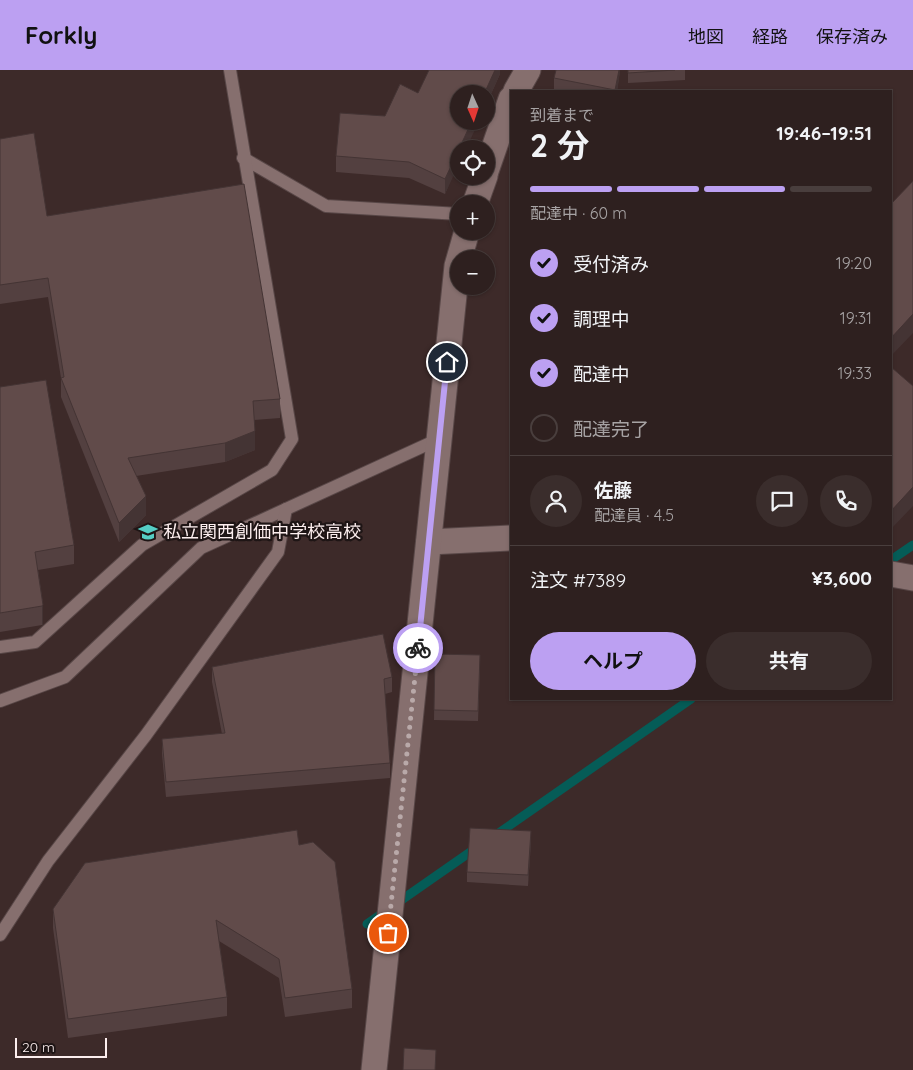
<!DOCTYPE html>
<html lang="ja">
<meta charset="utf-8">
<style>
:root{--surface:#2e201f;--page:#3a2d2c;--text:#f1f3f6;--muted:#a7a3a4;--line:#493e3d;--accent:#bca0f2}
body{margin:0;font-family:Quicksand,"Noto Sans JP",sans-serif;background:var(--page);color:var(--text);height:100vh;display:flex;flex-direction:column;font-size:19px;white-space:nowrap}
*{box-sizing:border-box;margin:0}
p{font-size:16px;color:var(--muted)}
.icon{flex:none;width:28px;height:28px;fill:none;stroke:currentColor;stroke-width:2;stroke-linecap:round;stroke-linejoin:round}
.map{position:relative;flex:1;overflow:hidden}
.sheet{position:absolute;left:510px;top:20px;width:382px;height:610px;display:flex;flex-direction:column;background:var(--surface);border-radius:0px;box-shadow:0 1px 4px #0004,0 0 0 1px var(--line)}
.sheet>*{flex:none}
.needle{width:32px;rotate:177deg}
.tools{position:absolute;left:450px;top:15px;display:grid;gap:10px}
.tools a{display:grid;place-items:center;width:45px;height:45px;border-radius:50%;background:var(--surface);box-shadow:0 1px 4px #0004,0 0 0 1px var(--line);font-size:25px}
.scale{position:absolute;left:15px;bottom:12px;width:92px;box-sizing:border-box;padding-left:5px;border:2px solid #fceeee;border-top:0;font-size:14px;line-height:18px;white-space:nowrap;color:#fceeee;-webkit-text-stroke:4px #1e1515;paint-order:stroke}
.pin{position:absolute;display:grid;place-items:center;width:42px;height:42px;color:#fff;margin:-21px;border:2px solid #fff;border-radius:50%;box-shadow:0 1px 5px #0007}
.courier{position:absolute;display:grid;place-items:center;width:50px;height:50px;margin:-25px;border:4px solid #bca0f2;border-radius:50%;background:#fff;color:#222;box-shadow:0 1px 6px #0007}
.summary em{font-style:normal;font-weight:700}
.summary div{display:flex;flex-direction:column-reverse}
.summary{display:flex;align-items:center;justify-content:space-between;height:85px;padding:0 20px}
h1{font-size:32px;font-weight:700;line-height:38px}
.bar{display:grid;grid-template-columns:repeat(4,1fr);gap:8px 5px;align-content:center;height:60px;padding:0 20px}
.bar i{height:6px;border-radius:4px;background:var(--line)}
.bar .active{background:var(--accent)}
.bar p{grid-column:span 4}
.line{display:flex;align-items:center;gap:12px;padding:0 20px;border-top:1px solid var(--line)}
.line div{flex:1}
.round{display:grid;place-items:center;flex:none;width:52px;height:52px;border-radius:26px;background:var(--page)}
ol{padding:0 20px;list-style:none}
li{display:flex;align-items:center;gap:15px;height:55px}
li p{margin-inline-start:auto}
li .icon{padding:5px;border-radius:50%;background:var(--accent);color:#111;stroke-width:4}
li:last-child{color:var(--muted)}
li i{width:28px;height:28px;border:2px solid var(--line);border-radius:50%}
.primary-button{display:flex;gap:10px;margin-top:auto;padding:10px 20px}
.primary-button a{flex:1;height:58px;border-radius:30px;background:var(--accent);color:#111;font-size:20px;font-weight:700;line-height:58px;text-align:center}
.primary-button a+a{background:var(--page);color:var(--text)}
header{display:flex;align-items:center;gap:30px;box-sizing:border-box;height:70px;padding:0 25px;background:var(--accent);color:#111}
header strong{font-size:24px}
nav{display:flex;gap:28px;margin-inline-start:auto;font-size:18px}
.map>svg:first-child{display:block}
</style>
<header>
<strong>Forkly</strong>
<nav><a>地図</a><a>経路</a><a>保存済み</a></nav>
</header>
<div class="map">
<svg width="913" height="1000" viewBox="0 0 913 1000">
<rect width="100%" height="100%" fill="#3d2a29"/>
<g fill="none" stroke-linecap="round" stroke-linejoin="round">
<g stroke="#055c57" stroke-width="9">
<polyline points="891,490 913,475"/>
<polyline points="493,767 691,629"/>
<polyline points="367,854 476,778"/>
</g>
<g stroke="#584747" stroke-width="14">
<g id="lane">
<polyline points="243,88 326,136 459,144"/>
<polyline points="0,577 35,572 142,475 272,400 292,369 230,0"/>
<polyline points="0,631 65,607 201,478 439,369"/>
<polyline points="0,865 48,791 146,665 278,482 286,439"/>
</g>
</g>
<g stroke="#584747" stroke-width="27">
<g id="street">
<polyline points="516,21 528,0"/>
<polyline points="486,101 511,29"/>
<polyline points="475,134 485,106"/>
<polyline points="429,472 511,468"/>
<polyline points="891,504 913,508"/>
<polyline points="374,1000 457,196 467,161"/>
</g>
</g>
<use href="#lane" stroke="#866f6e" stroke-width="12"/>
<use href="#street" stroke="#866f6e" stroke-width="25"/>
</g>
<g fill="#534040">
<polygon points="500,0 500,4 486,35 486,24 445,124 409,108 336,102 336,86 385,46 418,23"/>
<polygon points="620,0 617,21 567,21 554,19 554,8"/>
<polygon points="628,0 685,0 685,10 628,13"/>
<polygon points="0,69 47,146 280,329 280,348 254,350 255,380 225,392 136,406 146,445 119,472 61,327 61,308 48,227 0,234"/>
<polygon points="0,317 74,475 74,494 38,500 43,535 43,554 42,555 0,562"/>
<polygon points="435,584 480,596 478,651 434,650"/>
<polygon points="212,597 392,607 392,622 385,624 390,693 390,708 166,727 162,684 162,669 222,664 212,612"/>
<polygon points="531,772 528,816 467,812 467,802"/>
<polygon points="299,775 352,919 352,938 285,947 279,908 219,871 227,927 227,946 68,968 53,858 53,839"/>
</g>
<g fill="#443434">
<polygon points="495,0 500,0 500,4 486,35 486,24 484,24"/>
<polygon points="619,0 620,0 620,3 617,21 615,21"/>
<polygon points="472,51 479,51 466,79 459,79"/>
<polygon points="459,79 459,94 445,124 445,109"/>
<polygon points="913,244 913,263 891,286 891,268"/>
<polygon points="255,361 255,380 225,392 225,373"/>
<polygon points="913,417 913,436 891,459 891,441"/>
<polygon points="146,426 146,445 119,472 119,453"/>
<polygon points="43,535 43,554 42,555 42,536"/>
<polygon points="531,761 531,772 528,816 528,805"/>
</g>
<g fill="#614b4a" stroke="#443434">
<polygon points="429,0 495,0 484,24 459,24 459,51 472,51 445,109 409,92 336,86 340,43 385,46 400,14 418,23"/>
<polygon points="556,0 619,0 615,20 554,8"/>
<polygon points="628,0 675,0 628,3"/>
<polygon points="34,63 47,146 244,114 280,329 253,331 255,361 225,373 128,388 146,426 119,453 61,308 64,307 48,208 0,215 0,69"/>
<polygon points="913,111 913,244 891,268 891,134"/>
<polygon points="891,297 913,316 913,417 891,441"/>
<polygon points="46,310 74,475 35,482 43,535 42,536 0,543 0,317"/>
<polygon points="383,564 392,607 384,609 390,693 166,712 162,669 225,663 212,597"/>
<polygon points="435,584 480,585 478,641 434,640"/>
<polygon points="470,758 531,761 528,805 467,802"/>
<polygon points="297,760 299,775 313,772 335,792 352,919 285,928 279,889 216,850 227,927 68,949 53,839 85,793"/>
<polygon points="404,978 436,980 435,1000 403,1000"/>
</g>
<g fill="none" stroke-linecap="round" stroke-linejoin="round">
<polyline stroke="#b9a9a9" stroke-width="5" stroke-dasharray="0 9" points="388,863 418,578"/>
<polyline stroke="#bca0f2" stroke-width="6" points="418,578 447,292"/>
</g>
<defs>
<g id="school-bare" transform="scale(1.5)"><path d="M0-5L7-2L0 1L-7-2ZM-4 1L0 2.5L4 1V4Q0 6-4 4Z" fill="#55cec5" stroke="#1e1515" stroke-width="2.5" paint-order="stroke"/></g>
</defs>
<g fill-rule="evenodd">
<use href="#school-bare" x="148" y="462"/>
</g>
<g text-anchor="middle" stroke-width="4.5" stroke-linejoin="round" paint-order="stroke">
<g font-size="18" fill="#fceeee" stroke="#1e1515" text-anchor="start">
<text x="163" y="468">私立関西創価中学校高校</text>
</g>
</g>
</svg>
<div class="tools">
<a><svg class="needle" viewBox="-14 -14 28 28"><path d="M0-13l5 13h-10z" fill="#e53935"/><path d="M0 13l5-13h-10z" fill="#a7a3a4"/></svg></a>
<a><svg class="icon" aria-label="locate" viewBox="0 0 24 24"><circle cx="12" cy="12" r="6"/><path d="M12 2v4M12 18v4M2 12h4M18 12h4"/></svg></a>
<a>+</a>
<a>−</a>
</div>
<div class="scale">20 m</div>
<div class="pin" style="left:388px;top:863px;background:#ea580c"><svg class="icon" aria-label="bag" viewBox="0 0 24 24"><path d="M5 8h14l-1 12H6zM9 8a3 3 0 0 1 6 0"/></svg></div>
<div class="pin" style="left:447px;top:292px;background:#1f2937"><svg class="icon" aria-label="home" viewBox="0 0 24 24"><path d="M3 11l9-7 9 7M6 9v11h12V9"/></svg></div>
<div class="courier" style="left:418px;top:578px"><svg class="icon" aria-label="bike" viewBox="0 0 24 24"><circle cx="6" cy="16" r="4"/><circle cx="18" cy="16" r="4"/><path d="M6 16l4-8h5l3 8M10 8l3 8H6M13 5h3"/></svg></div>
<section class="sheet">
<div class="summary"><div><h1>2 分</h1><p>到着まで</p></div><em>19:46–19:51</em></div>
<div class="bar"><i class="active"></i><i class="active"></i><i class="active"></i><i></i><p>配達中 · 60 m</p></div>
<ol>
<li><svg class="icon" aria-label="check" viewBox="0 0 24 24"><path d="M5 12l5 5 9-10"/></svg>受付済み<p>19:20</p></li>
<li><svg class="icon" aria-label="check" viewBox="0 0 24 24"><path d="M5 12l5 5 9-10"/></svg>調理中<p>19:31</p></li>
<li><svg class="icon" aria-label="check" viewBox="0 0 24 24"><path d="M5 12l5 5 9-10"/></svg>配達中<p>19:33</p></li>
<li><i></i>配達完了</li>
</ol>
<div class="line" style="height:90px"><a class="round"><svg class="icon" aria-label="person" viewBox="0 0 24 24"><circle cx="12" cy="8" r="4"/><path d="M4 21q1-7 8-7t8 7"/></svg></a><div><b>佐藤</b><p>配達員 · 4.5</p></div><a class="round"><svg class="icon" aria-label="chat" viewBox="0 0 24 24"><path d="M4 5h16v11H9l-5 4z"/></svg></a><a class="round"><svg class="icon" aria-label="phone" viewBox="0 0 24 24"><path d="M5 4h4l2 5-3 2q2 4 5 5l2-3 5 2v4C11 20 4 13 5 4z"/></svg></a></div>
<div class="line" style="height:65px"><div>注文 #7389</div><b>¥3,600</b></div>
<div class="primary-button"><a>ヘルプ</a><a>共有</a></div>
</section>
</div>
